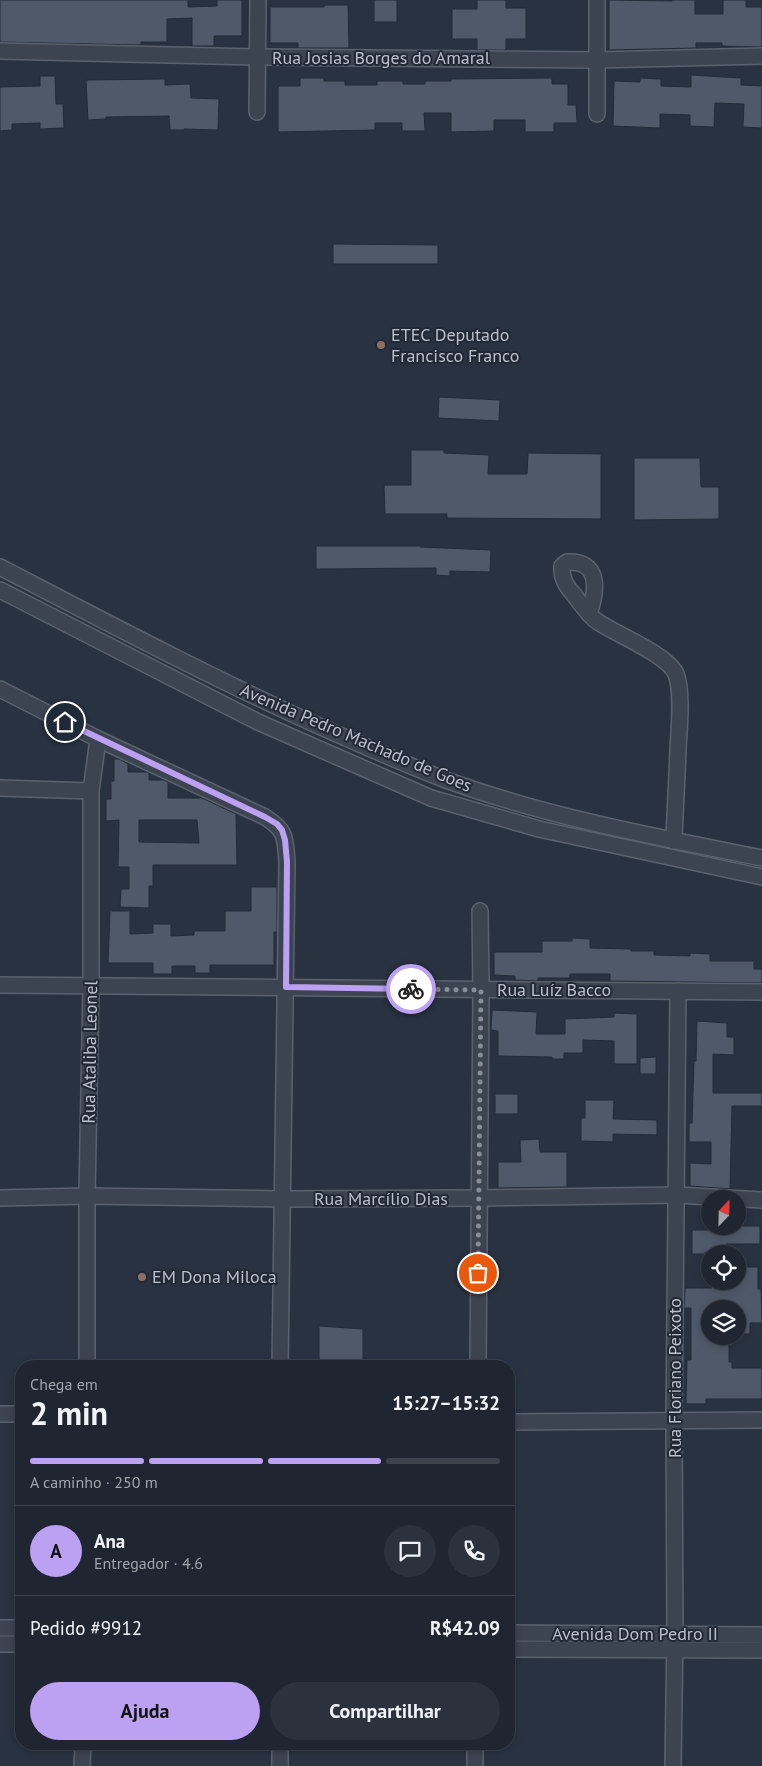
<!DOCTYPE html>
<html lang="pt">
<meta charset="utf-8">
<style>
:root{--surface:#1f2631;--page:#2c323d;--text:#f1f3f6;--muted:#a1a5ab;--line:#3c434d;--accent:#bca0f2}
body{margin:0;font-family:"PT Sans",sans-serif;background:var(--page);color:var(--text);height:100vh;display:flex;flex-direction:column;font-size:19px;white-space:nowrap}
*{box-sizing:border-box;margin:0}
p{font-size:16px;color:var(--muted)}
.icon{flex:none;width:28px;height:28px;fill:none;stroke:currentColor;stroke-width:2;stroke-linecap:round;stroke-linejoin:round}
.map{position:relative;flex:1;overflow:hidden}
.side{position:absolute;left:15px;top:1360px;width:500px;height:390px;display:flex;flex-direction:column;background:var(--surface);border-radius:20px;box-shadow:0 2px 8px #0003,0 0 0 1px var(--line)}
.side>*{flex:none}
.needle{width:32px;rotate:22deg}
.controls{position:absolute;left:701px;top:1190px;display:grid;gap:10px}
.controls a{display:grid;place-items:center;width:45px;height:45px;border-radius:50%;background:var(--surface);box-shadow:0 2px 8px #0003,0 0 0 1px var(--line);font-size:25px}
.pin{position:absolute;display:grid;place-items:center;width:42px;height:42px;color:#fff;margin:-21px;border:2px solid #fff;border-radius:50%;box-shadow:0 1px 5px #0007}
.courier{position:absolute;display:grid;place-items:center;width:50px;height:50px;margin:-25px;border:4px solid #bca0f2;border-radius:50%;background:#fff;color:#222;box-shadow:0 1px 6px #0007}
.headline em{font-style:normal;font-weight:700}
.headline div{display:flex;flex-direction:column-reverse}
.headline{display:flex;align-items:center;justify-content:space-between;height:85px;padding:0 15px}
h1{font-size:32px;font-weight:700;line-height:38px}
.bar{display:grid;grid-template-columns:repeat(4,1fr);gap:8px 5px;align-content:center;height:60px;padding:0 15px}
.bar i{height:6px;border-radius:4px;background:var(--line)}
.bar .on{background:var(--accent)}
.bar p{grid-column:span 4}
.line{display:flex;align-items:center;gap:12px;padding:0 15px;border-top:1px solid var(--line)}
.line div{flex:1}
.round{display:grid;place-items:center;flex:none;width:52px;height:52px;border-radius:26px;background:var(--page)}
.cta{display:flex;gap:10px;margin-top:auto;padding:10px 15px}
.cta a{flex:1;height:58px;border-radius:30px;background:var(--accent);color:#111;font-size:20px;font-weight:700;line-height:58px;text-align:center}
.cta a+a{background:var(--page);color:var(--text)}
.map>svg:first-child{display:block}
</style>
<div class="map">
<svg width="762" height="1766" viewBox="0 0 762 1766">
<rect width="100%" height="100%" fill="#293241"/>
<g fill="#4f5969" stroke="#242b38" fill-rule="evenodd">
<polygon points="0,0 188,0 188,7 217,6 217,0 242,0 242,36 214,36 214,46 192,46 192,18 167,19 167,42 141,42 141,45 0,42"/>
<rect x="374" y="0" width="23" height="22"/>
<polygon points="477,0 506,0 506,8 526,8 526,39 506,39 506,50 477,50 477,39 452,39 452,9 477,9"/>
<polygon points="609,0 672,1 672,0 695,0 695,14 723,14 723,0 746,0 746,7 762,7 762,47 722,46 722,43 696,43 696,48 609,50"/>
<polygon points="324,5 348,5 349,48 298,48 298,43 270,43 270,7 324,7"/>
<polygon points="691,75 741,78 741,85 762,86 762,128 743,127 744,104 715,103 714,127 690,126 690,115 660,114 660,128 613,126 614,81 640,82 640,78 661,79 661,86 691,87"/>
<polygon points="40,76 55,76 56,104 63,104 64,128 40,129 40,123 12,124 12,130 0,131 0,87 40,86"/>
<polygon points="300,78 324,78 324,81 345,81 345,85 377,85 377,81 403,81 403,84 425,84 425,81 451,81 451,79 552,78 552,84 568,84 568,105 576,105 577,123 554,123 554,132 525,132 525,120 494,120 494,131 451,132 451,113 424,113 425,131 402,131 402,123 375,123 375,130 278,132 278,86 300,86"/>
<polygon points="165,79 165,85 190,84 191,98 219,99 218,130 184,129 184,130 170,130 169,116 106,117 106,119 88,120 86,80"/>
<polygon points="333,244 438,245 438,264 333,264"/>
<polygon points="439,397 500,400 499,421 438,418"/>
<polygon points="411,450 444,450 444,453 489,455 488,474 527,474 528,453 601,454 601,519 447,518 447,514 385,514 384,485 411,485"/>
<polygon points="634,458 700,458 701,487 719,487 719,519 634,520"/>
<polygon points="316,546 420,546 420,547 491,550 490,572 450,571 450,576 436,575 436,568 316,569"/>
<path d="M114,759H119L128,764V772H147L149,773V780H163L168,782V798H202L236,814L237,865H153V886H149V908L120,907L121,889H129V867H118L119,820L106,821V799H111V781H114ZM139,820H197L199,843L139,842Z"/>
<polygon points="251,887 277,887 277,932 274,932 274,965 210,965 210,973 195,973 195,966 172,966 172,974 153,974 153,963 108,963 110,911 130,911 130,934 153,933 153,924 171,924 171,936 194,935 194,931 225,931 225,911 251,911"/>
<polygon points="572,938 590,939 590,948 631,949 631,951 654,951 654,955 690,956 690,953 710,954 710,961 754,961 754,969 762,969 762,983 610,981 610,974 570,974 570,978 538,978 538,981 515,980 515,976 494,975 494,952 542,952 542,941 572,941"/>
<polygon points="492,1010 537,1012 536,1034 565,1034 565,1019 614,1017 614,1013 637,1014 637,1064 614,1064 614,1041 583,1040 583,1053 564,1053 564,1059 552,1059 552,1057 498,1056 498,1031 491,1030"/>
<polygon points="697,1021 727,1023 727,1037 734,1037 734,1055 713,1054 713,1093 762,1093 762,1106 732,1106 730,1189 690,1186 690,1163 711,1164 711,1142 689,1142 689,1123 692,1123 694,1061 696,1061"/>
<polygon points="656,1057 656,1074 640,1074 640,1058"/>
<rect x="495" y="1094" width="23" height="20"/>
<polygon points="585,1100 614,1100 613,1119 657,1120 657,1135 613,1134 613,1142 581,1141 581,1118 585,1118"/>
<polygon points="539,1139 540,1152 567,1152 567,1187 498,1188 498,1162 521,1162 520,1140"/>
<polygon points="732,1226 760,1226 760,1244 726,1244 726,1252 705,1252 705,1254 692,1254 692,1230 709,1230 709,1227 732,1228"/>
<polygon points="738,1267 758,1267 758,1289 761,1289 762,1323 750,1323 750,1334 738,1334 738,1308 710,1308 710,1337 711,1339 729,1339 729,1362 732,1362 732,1368 762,1368 762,1399 706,1399 706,1404 686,1404 687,1360 691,1360 691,1308 684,1308 685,1288 712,1288 712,1281 738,1281"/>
<polygon points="319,1326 363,1329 363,1366 319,1366"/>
</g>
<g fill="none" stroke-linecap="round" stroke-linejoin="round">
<g stroke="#5b626e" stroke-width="18">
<g id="minor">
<polyline points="0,51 257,57 597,60 762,56"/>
<polyline points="257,112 258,0"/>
<polyline points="597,114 597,0"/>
<path d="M0,567C106,622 212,678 321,727C362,745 404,764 446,780C548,817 656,837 762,858"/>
<polyline points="0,590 258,722 431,798 539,829 762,877"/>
<path d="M589,614C597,591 601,560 567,562L562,566C561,579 567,587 575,596C582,605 588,615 598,622C616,634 668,655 676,674C683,692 679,730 678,749C677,780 675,810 674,841"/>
<path d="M0,689L98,739L265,817C287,831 285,838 287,862L280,1366"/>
<polyline points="0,788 91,791"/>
<polyline points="0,985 762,992"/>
<polyline points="0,1198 87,1196 283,1199 479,1198 677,1195 762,1200"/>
<polyline points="87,1366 87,1196 91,986 91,791 98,739"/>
<polyline points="478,1366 481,990 480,911"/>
<polyline points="0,1414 21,1414"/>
<polyline points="509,1422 762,1420"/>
<polyline points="0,1628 21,1628"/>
<polyline points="509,1633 762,1635"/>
<polyline points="0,1644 21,1644"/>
<polyline points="509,1649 762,1650"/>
<polyline points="82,1766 83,1744"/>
<polyline points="280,1766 280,1744"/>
<polyline points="475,1766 475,1744"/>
<polyline points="673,1766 675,1635 674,1420 678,991"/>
</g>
</g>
<use href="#minor" stroke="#3d4451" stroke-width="15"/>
</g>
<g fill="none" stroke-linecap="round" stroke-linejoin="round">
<polyline stroke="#878e9b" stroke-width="5" stroke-dasharray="0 9" points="411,989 481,990 478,1273"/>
<polyline stroke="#bca0f2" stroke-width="6" points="65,722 265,817 277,824 282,830 285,840 287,862 286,987 411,989"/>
</g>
<g fill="#8d6e63" stroke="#222936" stroke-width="2">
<circle cx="381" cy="345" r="5"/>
<circle cx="142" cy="1277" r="5"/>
</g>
<g text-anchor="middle" stroke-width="4" stroke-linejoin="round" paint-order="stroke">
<g font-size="18" fill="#bac0cb" stroke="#222936">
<text x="381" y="64">Rua Josias Borges do Amaral</text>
<text transform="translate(356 738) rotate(23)" y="6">Avenida Pedro Machado de Goes</text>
<text x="554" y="996">Rua Luíz Bacco</text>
<text transform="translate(90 1052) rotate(-89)" y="6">Rua Ataliba Leonel</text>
<text x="381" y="1205">Rua Marcílio Dias</text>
<text transform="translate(675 1378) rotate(-90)" y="6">Rua Floriano Peixoto</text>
<text x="635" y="1640">Avenida Dom Pedro II</text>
</g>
<g font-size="18" fill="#bac0cb" stroke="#222936" text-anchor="start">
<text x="391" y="341">ETEC Deputado<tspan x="391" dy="21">Francisco Franco</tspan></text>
<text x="152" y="1283">EM Dona Miloca</text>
</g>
</g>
</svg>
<div class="controls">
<a><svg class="needle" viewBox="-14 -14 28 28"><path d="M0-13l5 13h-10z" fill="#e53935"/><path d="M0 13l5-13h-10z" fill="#a1a5ab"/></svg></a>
<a><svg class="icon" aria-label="locate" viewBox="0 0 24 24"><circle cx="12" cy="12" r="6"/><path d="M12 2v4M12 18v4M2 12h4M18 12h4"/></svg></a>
<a><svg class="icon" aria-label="layers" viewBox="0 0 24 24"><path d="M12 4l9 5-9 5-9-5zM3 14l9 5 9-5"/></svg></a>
</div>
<div class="pin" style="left:478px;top:1273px;background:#ea580c"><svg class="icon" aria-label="bag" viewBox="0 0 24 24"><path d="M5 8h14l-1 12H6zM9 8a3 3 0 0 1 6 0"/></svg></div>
<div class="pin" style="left:65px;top:722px;background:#1f2937"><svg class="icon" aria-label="home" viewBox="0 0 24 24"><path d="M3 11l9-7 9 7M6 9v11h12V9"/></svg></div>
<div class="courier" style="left:411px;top:989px"><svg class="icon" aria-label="bike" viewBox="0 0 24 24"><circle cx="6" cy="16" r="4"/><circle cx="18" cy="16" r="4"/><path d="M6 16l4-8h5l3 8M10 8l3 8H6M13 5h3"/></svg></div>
<section class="side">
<div class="headline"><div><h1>2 min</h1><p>Chega em</p></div><em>15:27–15:32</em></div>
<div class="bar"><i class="on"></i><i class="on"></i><i class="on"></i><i></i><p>A caminho · 250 m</p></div>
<div class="line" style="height:90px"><b class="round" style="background:var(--accent);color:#111">A</b><div><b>Ana</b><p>Entregador · 4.6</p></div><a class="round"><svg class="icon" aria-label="chat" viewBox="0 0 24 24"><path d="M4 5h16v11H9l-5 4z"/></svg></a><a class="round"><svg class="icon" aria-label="phone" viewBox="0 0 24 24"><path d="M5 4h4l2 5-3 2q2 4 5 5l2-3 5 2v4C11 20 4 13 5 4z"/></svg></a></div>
<div class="line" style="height:65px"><div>Pedido #9912</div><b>R$42.09</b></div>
<div class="cta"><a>Ajuda</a><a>Compartilhar</a></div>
</section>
</div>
